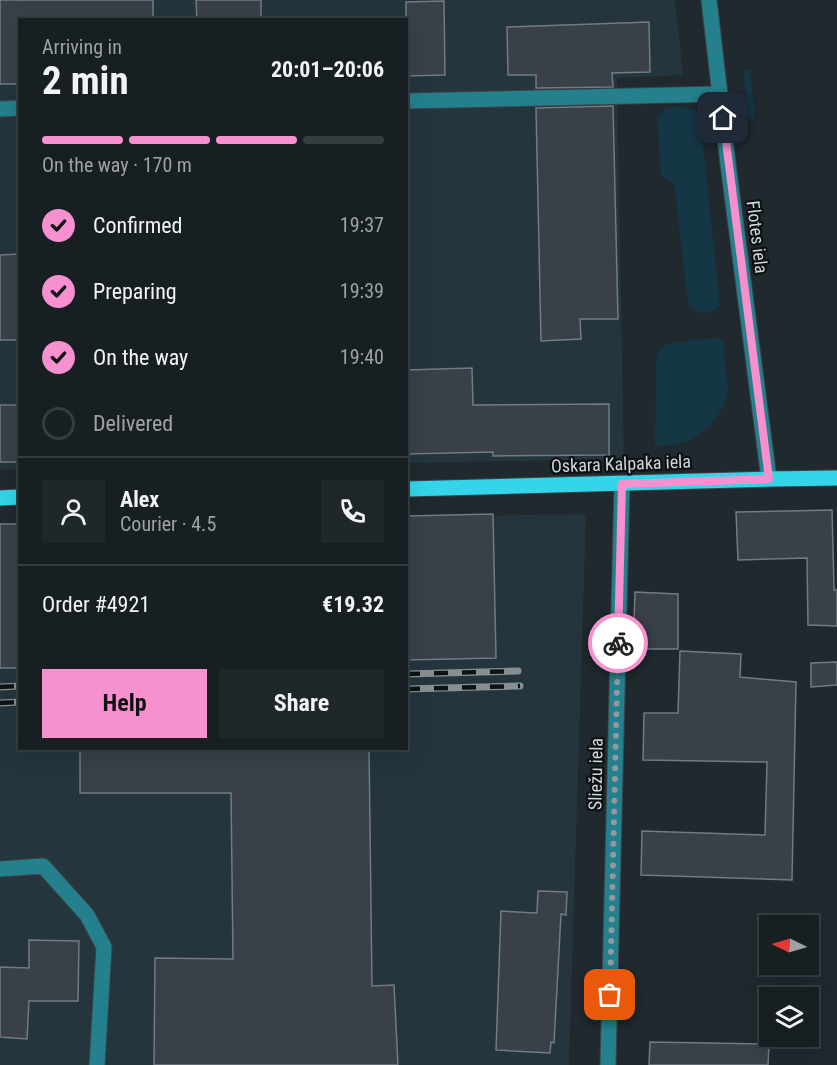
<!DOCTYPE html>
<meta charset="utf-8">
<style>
:root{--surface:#171f22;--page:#20272a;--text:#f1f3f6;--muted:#9ea2a5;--line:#363d40;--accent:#f690cf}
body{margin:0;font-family:"Roboto Condensed",sans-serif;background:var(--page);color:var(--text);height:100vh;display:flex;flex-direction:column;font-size:22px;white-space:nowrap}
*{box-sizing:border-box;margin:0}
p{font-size:20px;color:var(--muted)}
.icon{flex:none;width:33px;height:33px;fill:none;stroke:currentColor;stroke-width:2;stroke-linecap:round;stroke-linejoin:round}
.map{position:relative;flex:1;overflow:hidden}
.sheet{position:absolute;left:18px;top:18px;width:390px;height:732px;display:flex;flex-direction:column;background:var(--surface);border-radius:0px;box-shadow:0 6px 24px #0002,0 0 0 2px var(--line)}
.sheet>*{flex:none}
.needle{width:39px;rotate:275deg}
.tools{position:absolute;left:759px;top:915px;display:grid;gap:12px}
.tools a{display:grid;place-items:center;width:60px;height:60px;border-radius:0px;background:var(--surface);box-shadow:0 6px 24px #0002,0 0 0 2px var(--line);font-size:30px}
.pin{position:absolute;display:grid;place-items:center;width:51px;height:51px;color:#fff;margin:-26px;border-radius:12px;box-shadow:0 3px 9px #0006}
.courier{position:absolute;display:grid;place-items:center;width:60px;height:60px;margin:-30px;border:4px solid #f690cf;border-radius:50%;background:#fff;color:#222;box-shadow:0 2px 8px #0007}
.overview em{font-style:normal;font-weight:700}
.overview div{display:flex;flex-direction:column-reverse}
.overview{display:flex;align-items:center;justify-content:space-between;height:102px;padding:0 24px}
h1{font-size:39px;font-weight:700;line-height:45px}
.bar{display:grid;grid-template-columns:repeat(4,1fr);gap:9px 6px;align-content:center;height:72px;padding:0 24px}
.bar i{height:8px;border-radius:4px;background:var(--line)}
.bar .current{background:var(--accent)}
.bar p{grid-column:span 4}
.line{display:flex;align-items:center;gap:15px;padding:0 24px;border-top:2px solid var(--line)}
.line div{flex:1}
.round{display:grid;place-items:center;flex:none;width:63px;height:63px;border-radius:0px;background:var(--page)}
ol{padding:0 24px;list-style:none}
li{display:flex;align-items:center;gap:18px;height:66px}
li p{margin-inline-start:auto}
li .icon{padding:6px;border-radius:50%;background:var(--accent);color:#111;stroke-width:4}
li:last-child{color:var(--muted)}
li i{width:33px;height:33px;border:3px solid var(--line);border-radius:50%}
.action{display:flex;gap:12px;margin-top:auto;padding:12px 24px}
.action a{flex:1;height:69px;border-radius:0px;background:var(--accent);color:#111;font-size:24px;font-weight:700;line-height:69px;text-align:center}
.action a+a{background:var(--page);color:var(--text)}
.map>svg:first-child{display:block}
</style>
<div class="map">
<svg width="837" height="1065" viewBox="0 0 837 1065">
<rect width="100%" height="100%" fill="#1f292e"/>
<g fill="#24353d">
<polygon points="0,0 675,0 683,75 617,78 624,459 407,463 406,20 20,20 20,469 0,469"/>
<polygon points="586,514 569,1065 0,1065 0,526 19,525 20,748 406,748 407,517"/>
</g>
<g fill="#153645">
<polygon points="750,69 755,118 750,119 748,116 743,71"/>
<path d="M677,106L696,110L700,116L720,306C707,316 699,317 688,303L674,183L661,176L657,117L665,109Z"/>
<polygon points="712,338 723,339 728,392 721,411 711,425 689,441 676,445 655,446 656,359 659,349 667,344"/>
</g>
<g fill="#394048" stroke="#727a84" stroke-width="1.5">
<polygon points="0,0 153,0 153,20 20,20 20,84 0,84"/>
<polygon points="196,0 261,0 261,20 197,20"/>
<polygon points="444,1 445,75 406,76 406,2"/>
<polygon points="649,22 650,72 612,73 613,87 536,88 536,75 508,75 507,27"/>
<polygon points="613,106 618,319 580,319 581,339 541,341 536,108"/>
<polygon points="20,254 20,340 0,340 0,255"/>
<polygon points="472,368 473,405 609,404 609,455 493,456 493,452 406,454 406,370"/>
<rect x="0" y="405" width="20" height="57"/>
<polygon points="832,510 834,590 837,590 837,626 808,625 807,558 738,560 736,512"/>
<polygon points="493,514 496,658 406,660 406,516"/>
<rect x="0" y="524" width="20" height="144"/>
<polygon points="635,592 678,594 678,649 633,649"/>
<polygon points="680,651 741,654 740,677 796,682 792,880 641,875 642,831 765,835 767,762 643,760 644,713 678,713"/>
<polygon points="837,662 837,685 811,687 811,663"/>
<polygon points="80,748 369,748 372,986 394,985 398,1065 154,1065 155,958 233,959 231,793 80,793"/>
<polygon points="538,891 567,892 566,915 561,914 554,1043 551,1042 550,1053 496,1050 501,911 537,913"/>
<polygon points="29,940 79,941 78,1001 29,1001 27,1039 0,1037 0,967 29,968"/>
<polygon points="650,1042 769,1044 768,1065 649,1065"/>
</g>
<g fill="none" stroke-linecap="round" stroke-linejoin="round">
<g stroke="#3b454a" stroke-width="17">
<g id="minor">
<polyline points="709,0 728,164 769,479"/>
<polyline points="406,101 720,94"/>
<polyline points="0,109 20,108"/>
<polyline points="0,869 43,866 87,915 104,947 97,1065"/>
<polyline points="608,1065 622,484"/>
</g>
</g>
<g stroke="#3b454a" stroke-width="17">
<g id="major">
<polyline points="406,489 769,479 837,478"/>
<polyline points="0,498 20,497"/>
</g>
</g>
<use href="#minor" stroke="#24808c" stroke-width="15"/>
<use href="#major" stroke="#35d5e9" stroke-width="15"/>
<g stroke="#878f93" stroke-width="7">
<g id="rail">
<polyline points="406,674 518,671"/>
<polyline points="0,687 20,686"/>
<polyline points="406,689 520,686"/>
<polyline points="0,703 20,702"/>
</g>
</g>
<use href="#rail" stroke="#0c1113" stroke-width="4.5" stroke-dasharray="14" stroke-linecap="butt"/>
</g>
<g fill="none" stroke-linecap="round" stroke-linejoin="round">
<polyline stroke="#92999e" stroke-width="6" stroke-dasharray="0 10.8" points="610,995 618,643"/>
<polyline stroke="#f690cf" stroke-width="8" points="618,643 622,484 769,479 723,118"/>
</g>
<g text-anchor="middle" stroke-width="4.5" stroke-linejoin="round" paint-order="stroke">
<g font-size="18" fill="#d0d6da" stroke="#0c1113">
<text transform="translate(757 237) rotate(83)" y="6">Flotes iela</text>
<text transform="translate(621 464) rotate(-2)" y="6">Oskara Kalpaka iela</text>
<text transform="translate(596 774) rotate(-89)" y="6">Sliežu iela</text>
</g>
</g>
</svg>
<div class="tools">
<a><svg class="needle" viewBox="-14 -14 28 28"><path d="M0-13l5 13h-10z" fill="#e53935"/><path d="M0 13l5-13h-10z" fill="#9ea2a5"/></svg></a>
<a><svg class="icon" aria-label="layers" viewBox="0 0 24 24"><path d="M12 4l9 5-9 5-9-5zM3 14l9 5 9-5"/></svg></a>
</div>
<div class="pin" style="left:610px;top:995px;background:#ea580c"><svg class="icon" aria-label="bag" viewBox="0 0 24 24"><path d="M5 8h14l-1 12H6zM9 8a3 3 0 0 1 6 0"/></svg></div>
<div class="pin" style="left:723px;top:118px;background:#1f2937"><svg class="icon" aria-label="home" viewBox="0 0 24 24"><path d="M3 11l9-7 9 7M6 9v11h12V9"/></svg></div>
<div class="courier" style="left:618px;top:643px"><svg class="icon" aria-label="bike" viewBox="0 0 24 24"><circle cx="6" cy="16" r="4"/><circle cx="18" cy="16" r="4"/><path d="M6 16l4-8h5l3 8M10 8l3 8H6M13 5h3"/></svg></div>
<section class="sheet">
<div class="overview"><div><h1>2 min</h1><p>Arriving in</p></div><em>20:01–20:06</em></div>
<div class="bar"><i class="current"></i><i class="current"></i><i class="current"></i><i></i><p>On the way · 170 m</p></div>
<ol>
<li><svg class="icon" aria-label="check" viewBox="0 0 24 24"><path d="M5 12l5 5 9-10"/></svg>Confirmed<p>19:37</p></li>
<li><svg class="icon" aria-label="check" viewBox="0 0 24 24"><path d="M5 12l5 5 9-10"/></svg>Preparing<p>19:39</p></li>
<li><svg class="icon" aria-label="check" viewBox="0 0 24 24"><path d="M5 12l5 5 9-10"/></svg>On the way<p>19:40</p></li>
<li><i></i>Delivered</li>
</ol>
<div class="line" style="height:108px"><a class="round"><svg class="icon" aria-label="person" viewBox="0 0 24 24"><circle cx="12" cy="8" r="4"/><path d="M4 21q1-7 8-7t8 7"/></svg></a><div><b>Alex</b><p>Courier · 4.5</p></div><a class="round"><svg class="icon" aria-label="phone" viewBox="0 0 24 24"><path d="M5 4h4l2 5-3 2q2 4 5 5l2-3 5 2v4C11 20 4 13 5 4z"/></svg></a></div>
<div class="line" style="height:78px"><div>Order #4921</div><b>€19.32</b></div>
<div class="action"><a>Help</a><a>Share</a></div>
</section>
</div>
